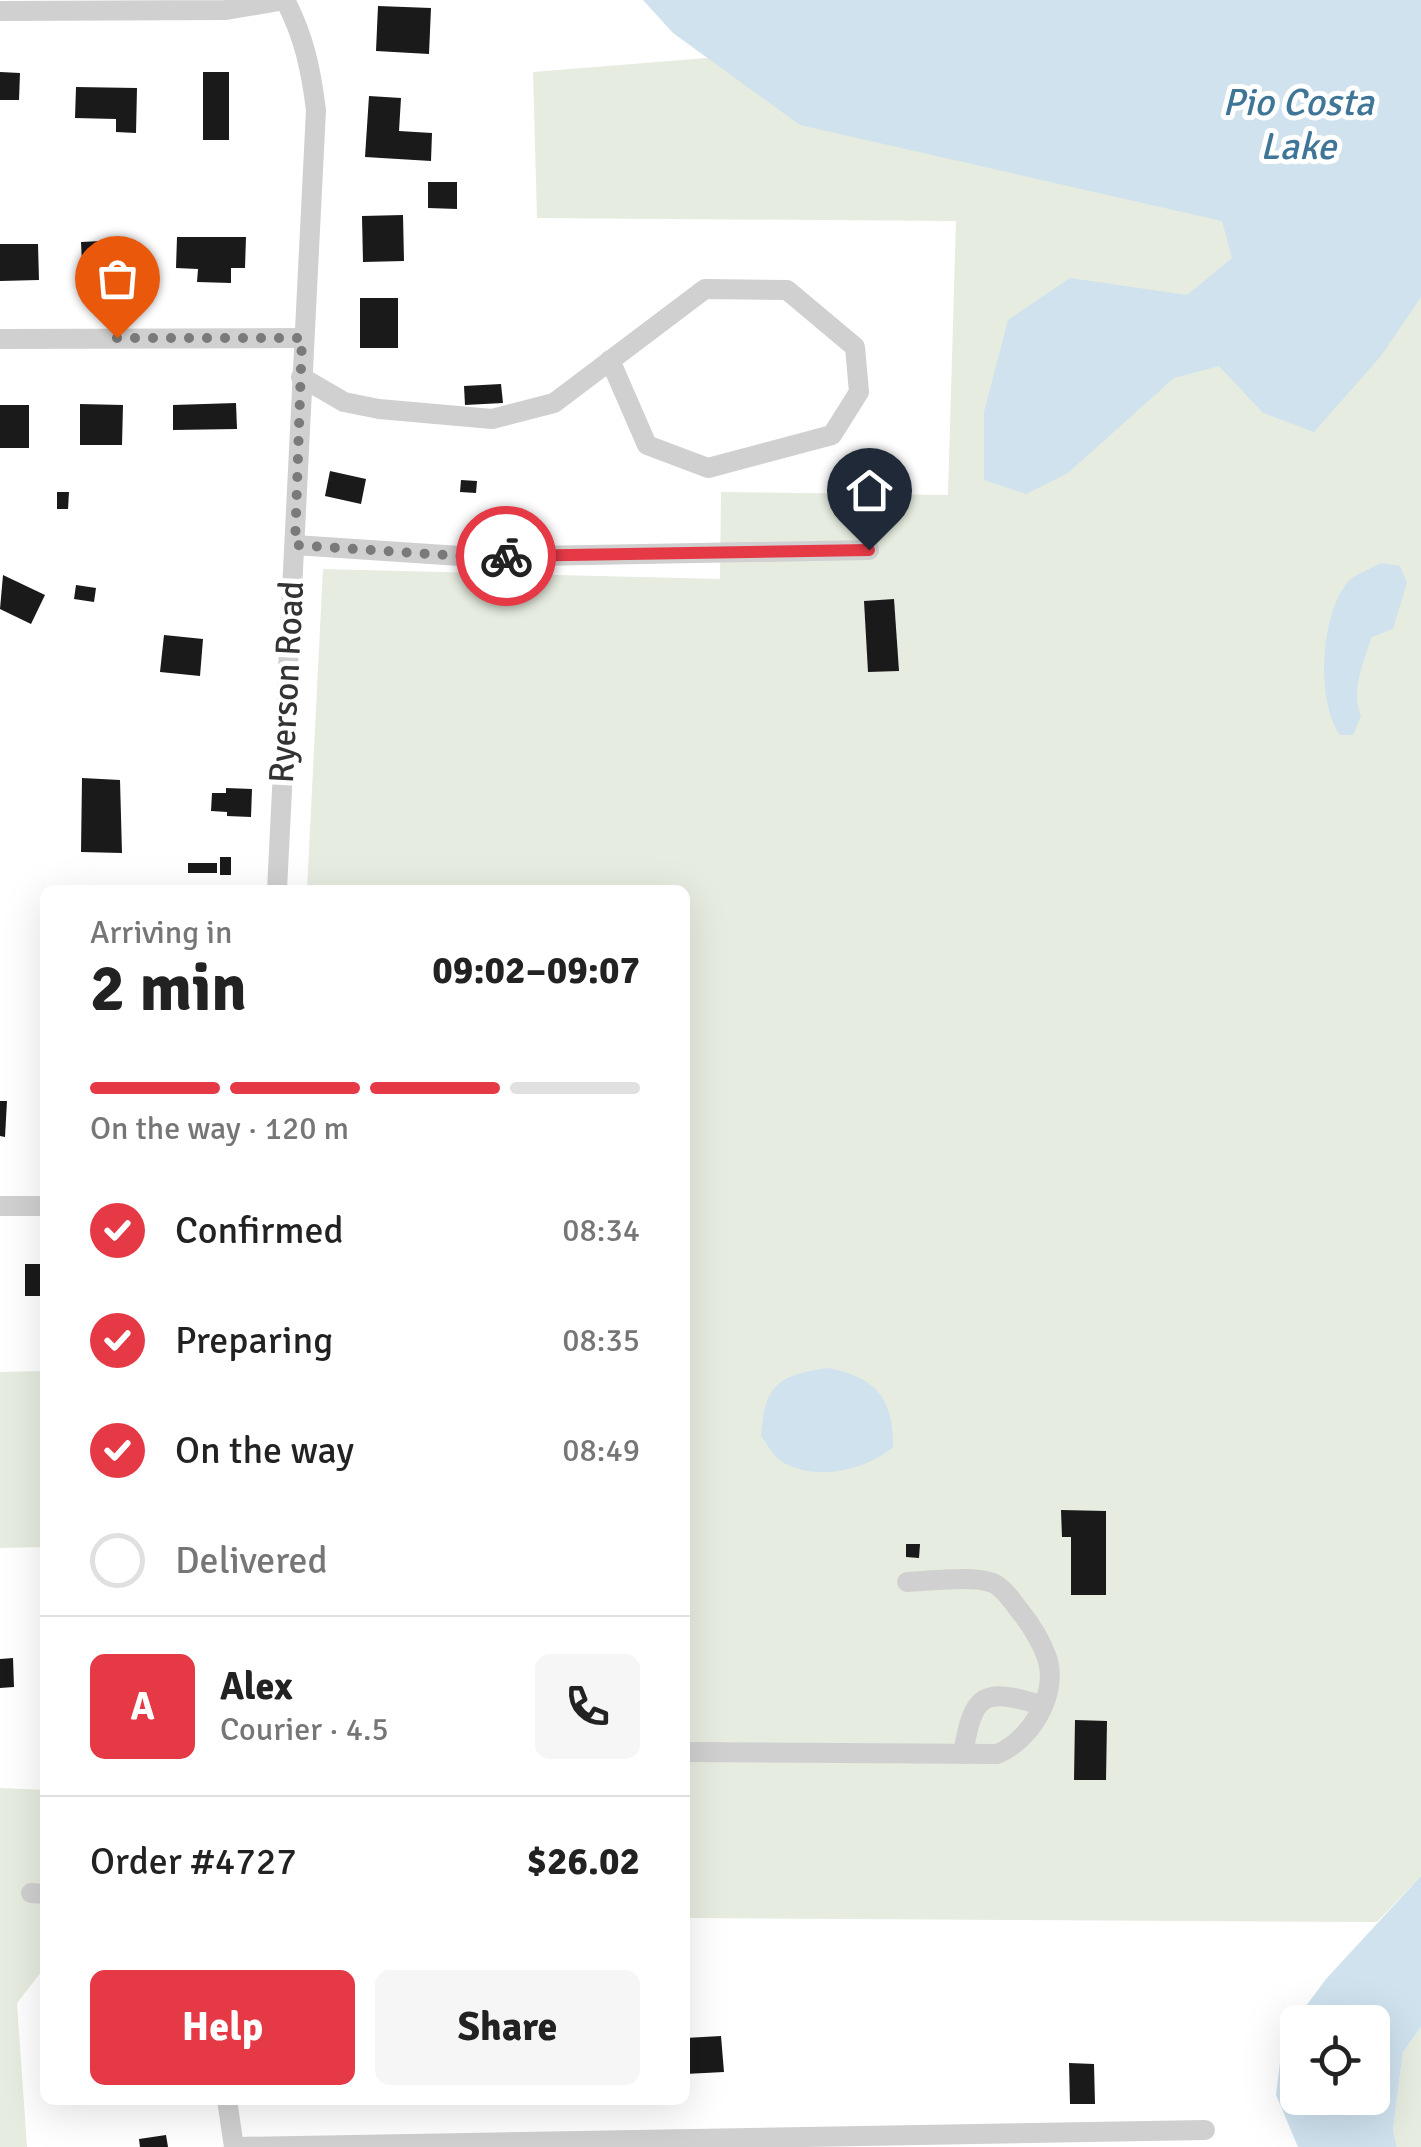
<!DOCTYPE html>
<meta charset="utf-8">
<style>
:root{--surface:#fff;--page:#f6f6f6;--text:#222;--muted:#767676;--line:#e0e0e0;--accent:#e63946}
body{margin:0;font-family:Signika,sans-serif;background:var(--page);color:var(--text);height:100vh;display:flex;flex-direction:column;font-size:38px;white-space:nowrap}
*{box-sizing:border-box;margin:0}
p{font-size:32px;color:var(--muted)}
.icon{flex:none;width:55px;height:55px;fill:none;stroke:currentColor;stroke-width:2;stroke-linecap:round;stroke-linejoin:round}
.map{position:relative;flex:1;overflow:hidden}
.drawer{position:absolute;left:40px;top:885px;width:650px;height:1220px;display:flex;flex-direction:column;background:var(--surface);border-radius:15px;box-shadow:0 10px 40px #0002}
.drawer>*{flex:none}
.buttons{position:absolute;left:1280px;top:2005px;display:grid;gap:20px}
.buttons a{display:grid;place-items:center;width:110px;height:110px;border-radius:15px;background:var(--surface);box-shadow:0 10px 40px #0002;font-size:50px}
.pin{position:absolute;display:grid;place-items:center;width:85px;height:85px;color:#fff;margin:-102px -42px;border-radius:50% 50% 50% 0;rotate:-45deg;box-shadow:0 0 10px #0007}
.pin .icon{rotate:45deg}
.courier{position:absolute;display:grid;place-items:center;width:100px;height:100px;margin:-50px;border:8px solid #e63946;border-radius:50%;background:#fff;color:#222;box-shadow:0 2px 12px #0007}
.head em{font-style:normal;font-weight:700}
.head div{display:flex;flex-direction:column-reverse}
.head{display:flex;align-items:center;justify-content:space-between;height:170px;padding:0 50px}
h1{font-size:65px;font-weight:700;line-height:75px}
.bar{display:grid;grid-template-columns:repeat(4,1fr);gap:15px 10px;align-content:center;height:120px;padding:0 50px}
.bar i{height:12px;border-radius:8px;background:var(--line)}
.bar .active{background:var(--accent)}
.bar p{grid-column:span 4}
.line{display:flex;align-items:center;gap:25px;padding:0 50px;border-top:2px solid var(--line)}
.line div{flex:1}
.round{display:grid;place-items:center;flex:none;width:105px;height:105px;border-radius:15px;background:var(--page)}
ol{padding:0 50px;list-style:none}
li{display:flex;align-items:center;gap:30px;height:110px}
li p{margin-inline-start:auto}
li .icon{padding:10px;border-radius:50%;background:var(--accent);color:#fff;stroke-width:4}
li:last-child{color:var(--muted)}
li i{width:55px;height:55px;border:5px solid var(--line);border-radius:50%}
.action{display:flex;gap:20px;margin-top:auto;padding:20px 50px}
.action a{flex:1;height:115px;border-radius:15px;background:var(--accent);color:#fff;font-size:40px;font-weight:700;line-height:115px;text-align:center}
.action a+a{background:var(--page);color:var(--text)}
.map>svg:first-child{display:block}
</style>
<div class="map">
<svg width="1421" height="2147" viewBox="0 0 1421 2147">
<rect width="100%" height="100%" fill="#fff"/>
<g fill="#e6ecdf">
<polygon points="707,58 1421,147 1421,1876 1377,1922 685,1918 685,890 307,890 323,569 720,579 721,492 948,495 956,221 537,218 533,72"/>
<polygon points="45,1371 45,1547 0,1548 0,1372"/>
<polygon points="0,1788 45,1790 45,1967 17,2003 27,2147 0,2147"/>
<polygon points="1421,2027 1421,2147 1397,2147 1393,2130 1403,2052"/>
</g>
<g fill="#cfe2ee" fill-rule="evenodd">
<polygon points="643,0 1421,0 1421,297 1381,356 1314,432 1263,413 1219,366 1174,378 1068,473 1026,494 984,480 984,412 1008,320 1070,278 1187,295 1232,258 1222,221 800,125 673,33"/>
<path d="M1381,563L1400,566L1407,583L1393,629L1372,637C1363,662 1351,691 1361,716L1353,735H1340C1316,700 1320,617 1347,583C1354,574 1371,569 1381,563Z"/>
<path d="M828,1368C875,1377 894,1398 893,1447C865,1471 814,1482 781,1461C773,1456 767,1444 761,1436C765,1385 777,1375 828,1368Z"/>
<path d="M1421,1876V2027L1403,2052L1393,2130L1397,2147H1298L1276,2095L1283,2037L1326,1979ZM1298,2022H1372V2098H1298Z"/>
</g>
<g fill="#1a1a1a">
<polygon points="378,6 431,8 429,54 376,51"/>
<polygon points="0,72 20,73 19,100 0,100"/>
<rect x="203" y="72" width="26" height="68"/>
<polygon points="76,87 137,88 136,133 116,132 116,119 75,118"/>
<polygon points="369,96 401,98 399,131 432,133 431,161 365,157"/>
<polygon points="428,182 457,182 457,209 428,208"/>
<polygon points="403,215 404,261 363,262 362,216"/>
<polygon points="177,237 246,237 245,268 231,268 231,283 197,282 198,269 176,268"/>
<polygon points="123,240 125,281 83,284 81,242"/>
<polygon points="0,244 38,244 39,280 0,281"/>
<rect x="360" y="298" width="38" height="50"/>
<polygon points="501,384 503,403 465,405 464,386"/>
<polygon points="236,403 237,429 173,430 173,405"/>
<polygon points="80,404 123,405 122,445 80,445"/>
<rect x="0" y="405" width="29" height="43"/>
<polygon points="330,471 366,479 361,504 325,496"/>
<polygon points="461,480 477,481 476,493 460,492"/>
<polygon points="57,492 69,492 68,509 57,509"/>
<polygon points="3,575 45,595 31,624 0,609"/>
<polygon points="76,585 96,588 94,602 74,599"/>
<polygon points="894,599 899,671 868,672 864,601"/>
<polygon points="164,635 203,639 200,676 160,672"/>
<polygon points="82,778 120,780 122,853 81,852"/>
<polygon points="226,788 252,789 251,817 227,816 227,812 211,811 212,793 226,793"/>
<rect x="220" y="857" width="11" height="18"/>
<rect x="188" y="863" width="29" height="10"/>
<polygon points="0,1101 7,1101 5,1137 0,1136"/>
<rect x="25" y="1264" width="20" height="32"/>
<polygon points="1061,1510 1106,1511 1106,1595 1071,1595 1071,1537 1062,1537"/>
<polygon points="906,1544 920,1544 919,1558 906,1557"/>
<polygon points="13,1658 14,1687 0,1688 0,1659"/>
<polygon points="1075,1720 1107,1721 1106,1780 1074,1780"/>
<polygon points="721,2036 724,2072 685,2074 685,2038"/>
<polygon points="1069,2063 1094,2064 1095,2104 1070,2104"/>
<polygon points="166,2135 168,2147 140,2147 139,2139"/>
</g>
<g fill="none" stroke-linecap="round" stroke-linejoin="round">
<g stroke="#d0d0d0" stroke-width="20">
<polyline points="0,11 226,10 285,0"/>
<polyline points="0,339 302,338"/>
<polyline points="301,377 344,402 379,409 492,419 554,403 705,289 787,290 855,347 859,392 832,435 708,468 647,445 610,360"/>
<polyline points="295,545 475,557 869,550"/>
<path d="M277,890L316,110C311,70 304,36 285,0"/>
<polyline points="0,1206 45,1206"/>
<path d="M685,1752L997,1754C1030,1741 1059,1694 1047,1658C1041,1640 1031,1625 1020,1611C1012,1601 1004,1588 993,1583C973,1575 930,1581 907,1582"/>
<path d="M963,1754C973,1694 982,1687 1041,1705"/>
<polyline points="31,1893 45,1894"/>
<polyline points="227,2100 234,2147"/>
<polyline points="234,2147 1205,2130"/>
</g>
</g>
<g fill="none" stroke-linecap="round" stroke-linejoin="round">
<polyline stroke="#7a7a7a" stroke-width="10" stroke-dasharray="0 18" points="117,338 302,338 295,545 475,557 506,556"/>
<polyline stroke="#e63946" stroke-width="12" points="506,556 869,550"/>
</g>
<g text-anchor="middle" stroke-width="10" stroke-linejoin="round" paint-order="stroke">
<g font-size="35" fill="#333" stroke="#fff">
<text transform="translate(286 682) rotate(-87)" y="12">Ryerson Road</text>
</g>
<g font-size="38" font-style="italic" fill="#3f7597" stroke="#fff">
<text x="1298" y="115">Pio Costa<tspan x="1298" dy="44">Lake</tspan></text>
</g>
</g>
</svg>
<div class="buttons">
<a><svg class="icon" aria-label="locate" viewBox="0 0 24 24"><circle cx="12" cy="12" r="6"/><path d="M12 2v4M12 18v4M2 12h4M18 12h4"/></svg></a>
</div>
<div class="pin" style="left:117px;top:338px;background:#ea580c"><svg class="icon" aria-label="bag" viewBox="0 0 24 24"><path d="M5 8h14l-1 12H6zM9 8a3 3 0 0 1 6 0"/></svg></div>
<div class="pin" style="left:869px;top:550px;background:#1f2937"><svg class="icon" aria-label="home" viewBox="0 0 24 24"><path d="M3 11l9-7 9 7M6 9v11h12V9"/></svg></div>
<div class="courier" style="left:506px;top:556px"><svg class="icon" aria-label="bike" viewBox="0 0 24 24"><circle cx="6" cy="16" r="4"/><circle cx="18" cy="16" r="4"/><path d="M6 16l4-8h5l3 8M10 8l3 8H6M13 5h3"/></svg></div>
<section class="drawer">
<div class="head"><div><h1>2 min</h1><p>Arriving in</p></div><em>09:02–09:07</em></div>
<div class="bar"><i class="active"></i><i class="active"></i><i class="active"></i><i></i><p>On the way · 120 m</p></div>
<ol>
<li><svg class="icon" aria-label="check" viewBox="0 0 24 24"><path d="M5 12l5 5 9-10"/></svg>Confirmed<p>08:34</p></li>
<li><svg class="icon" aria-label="check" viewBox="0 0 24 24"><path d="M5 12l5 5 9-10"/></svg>Preparing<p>08:35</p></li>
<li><svg class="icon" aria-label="check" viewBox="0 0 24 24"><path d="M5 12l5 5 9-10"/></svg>On the way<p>08:49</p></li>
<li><i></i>Delivered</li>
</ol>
<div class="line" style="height:180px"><b class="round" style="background:var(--accent);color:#fff">A</b><div><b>Alex</b><p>Courier · 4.5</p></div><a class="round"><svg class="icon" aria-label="phone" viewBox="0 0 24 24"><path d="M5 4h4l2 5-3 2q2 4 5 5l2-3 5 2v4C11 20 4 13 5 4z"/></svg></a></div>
<div class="line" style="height:130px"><div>Order #4727</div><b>$26.02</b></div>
<div class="action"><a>Help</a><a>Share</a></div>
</section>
</div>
